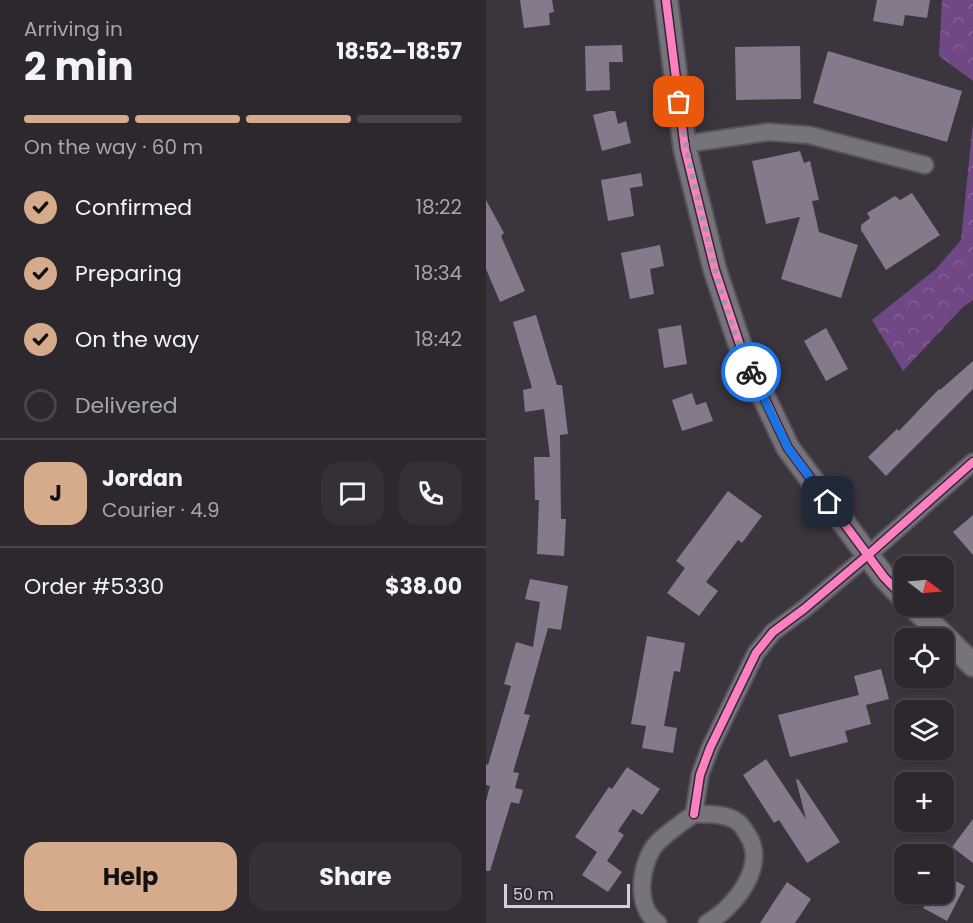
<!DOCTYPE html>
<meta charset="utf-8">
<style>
:root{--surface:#2c282e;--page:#343036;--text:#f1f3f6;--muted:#a6a6aa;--line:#48444a;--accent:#d6ab8b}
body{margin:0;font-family:Poppins,sans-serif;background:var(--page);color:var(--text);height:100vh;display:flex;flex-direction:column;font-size:22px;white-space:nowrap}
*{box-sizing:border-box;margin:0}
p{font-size:20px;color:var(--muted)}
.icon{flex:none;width:33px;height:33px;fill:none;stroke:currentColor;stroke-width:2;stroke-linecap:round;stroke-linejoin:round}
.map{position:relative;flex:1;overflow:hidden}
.panel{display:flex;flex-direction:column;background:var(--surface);width:486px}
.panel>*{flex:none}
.needle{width:39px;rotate:106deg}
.fabs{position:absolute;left:408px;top:556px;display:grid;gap:12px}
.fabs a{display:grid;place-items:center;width:60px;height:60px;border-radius:12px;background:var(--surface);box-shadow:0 2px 4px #0004,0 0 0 2px var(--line);font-size:30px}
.scale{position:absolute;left:18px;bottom:15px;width:126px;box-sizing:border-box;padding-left:6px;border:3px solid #d6cfda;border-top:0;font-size:16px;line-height:21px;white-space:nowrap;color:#d6cfda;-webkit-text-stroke:4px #322738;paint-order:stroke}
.pin{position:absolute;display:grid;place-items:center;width:51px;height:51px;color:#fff;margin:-26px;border-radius:12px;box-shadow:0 3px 9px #0006}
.courier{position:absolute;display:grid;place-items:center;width:60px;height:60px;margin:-30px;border:4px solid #1a73e8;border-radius:50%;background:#fff;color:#222;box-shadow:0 2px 8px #0007}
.summary em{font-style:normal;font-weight:700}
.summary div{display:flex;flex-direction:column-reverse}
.summary{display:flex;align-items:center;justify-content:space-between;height:102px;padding:0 24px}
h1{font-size:39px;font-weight:700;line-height:45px}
.bar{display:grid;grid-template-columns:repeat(4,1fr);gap:9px 6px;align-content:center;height:72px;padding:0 24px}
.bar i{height:8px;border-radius:4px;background:var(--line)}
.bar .current{background:var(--accent)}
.bar p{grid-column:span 4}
.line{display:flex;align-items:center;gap:15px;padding:0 24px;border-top:2px solid var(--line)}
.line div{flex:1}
.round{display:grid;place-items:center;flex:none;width:63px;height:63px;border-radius:18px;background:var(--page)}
ol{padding:0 24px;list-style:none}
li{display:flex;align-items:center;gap:18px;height:66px}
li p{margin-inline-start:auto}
li .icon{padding:6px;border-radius:50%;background:var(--accent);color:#111;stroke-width:4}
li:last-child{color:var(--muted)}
li i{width:33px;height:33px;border:3px solid var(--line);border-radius:50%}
.cta{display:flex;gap:12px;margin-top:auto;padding:12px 24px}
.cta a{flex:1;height:69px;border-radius:18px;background:var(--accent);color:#111;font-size:24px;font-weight:700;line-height:69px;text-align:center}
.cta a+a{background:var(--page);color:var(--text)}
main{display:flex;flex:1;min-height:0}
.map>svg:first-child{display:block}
</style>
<main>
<section class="panel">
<div class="summary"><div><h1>2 min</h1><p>Arriving in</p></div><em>18:52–18:57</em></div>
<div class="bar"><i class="current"></i><i class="current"></i><i class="current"></i><i></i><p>On the way · 60 m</p></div>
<ol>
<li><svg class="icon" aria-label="check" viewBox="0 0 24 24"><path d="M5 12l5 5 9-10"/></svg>Confirmed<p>18:22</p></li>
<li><svg class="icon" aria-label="check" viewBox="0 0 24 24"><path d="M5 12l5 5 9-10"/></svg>Preparing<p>18:34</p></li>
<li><svg class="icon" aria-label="check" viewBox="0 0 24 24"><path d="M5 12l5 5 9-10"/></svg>On the way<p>18:42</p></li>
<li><i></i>Delivered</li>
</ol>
<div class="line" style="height:108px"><b class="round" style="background:var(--accent);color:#111">J</b><div><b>Jordan</b><p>Courier · 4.9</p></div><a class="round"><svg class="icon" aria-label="chat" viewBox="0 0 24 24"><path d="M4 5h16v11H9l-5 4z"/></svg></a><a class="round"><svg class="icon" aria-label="phone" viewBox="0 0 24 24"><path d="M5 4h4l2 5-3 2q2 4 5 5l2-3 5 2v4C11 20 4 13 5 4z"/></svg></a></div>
<div class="line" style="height:78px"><div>Order #5330</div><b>$38.00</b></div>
<div class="cta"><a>Help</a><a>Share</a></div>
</section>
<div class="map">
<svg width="487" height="923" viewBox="0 0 487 923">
<defs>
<pattern id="forest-crowns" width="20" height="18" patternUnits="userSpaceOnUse" patternTransform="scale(1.5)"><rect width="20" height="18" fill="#714886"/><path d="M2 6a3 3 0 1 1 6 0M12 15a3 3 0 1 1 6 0" fill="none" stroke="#846196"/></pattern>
</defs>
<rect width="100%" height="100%" fill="#3b353e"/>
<g fill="url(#forest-crowns)">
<polygon points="456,0 487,0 487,81 453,56"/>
<polygon points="487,122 487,300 477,307 417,371 386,320 450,269 475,240"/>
</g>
<g fill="#85798c">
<polygon points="34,0 66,0 68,12 63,13 64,25 38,28"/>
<polygon points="391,0 444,0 441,18 419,15 417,26 387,21"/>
<polygon points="136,45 137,62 123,62 124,90 100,91 99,46"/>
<polygon points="314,46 315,99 250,100 249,47"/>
<polygon points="342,51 476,91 461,142 327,103"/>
<polygon points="123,111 129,111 132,124 140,121 145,143 116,151 107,115"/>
<polygon points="314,151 318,163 324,161 333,200 326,201 333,232 372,245 355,298 295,279 314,217 280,224 266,161"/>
<polygon points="155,173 157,186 144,188 148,216 122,221 115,180"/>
<polygon points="426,193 454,235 400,270 375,230 375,225 384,218 381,213 409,196 414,200"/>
<polygon points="0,200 18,233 15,236 39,291 14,302 0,269"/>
<polygon points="174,245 178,266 164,269 168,294 144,299 135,253"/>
<polygon points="50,315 71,385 76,385 82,434 74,435 75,519 80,519 78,556 51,554 53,500 49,500 48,457 64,457 58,409 39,412 37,390 46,388 27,322"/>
<polygon points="195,325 201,364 178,368 172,329"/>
<polygon points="340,328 362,369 340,381 318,341"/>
<polygon points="487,361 487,389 400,476 382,457 411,429 413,431 453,389 454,390"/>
<polygon points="206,393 210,405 220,402 227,421 196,431 186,400"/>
<polygon points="242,491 276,516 256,543 252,540 220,582 232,591 213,616 181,593 199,568 190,561"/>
<polygon points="487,515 487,555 467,532"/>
<polygon points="44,579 82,586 75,630 62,628 38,714 44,715 27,772 33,773 29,788 37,790 33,804 25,802 4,871 0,871 0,801 4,786 0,785 0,764 2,765 25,686 18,684 30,642 47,647 54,602 39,599"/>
<polygon points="161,636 199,643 194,672 188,671 178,726 191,728 187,753 156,748 160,726 145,724"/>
<polygon points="395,669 403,699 380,705 385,724 359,731 362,742 304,757 292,715 373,695 368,676"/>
<polygon points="280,759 320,819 310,780 312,779 354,842 321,863 293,820 288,823 257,775"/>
<polygon points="141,767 174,789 156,815 147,809 132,831 138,835 121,861 136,872 122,892 96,875 111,852 89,837 123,787 126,789"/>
<polygon points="487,819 487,863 466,847"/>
<polygon points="458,875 479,886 461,921 437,908 444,894 458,894"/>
<polygon points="301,882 325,899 309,923 274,923"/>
</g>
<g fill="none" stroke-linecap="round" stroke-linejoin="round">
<g stroke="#59535b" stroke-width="20">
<g id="street">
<polyline points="199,144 282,132 323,135 439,165"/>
<polyline points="208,814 214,775 224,748 270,653 287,632 318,609 382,555 487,462"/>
<path d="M172,923C148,907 154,862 171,843C182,832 195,823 208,814C222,814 241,813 253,823C256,825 259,831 261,834C283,865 248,908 221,923"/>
</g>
</g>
<g stroke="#59535b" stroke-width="26">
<g id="secondary">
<polyline points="180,0 199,149 229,270 256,351 302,448 398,577 418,598"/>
<polyline points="427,606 487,665"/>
</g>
</g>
<use href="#street" stroke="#77737a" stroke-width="16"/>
<use href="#secondary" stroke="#77737a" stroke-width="22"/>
<g stroke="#322738" stroke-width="11">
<g id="cycleway">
<polyline points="180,0 199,149 229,270 256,351 302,448 398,577 418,598"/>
<polyline points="208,814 214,775 224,748 270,653 287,632 318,609 382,555 487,462"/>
</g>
</g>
<use href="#cycleway" stroke="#ff80c0" stroke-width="8"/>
</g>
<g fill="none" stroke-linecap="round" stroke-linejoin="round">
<path stroke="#a099a3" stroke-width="6" stroke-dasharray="0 10.8" d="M193,102C199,145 208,186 219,228C230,276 244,326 265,372"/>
<polyline stroke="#1a73e8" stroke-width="8" points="265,372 302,448 342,502"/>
</g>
</svg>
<div class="fabs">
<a><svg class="needle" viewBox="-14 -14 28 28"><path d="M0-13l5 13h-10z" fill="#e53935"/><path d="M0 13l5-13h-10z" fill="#a6a6aa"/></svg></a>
<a><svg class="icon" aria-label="locate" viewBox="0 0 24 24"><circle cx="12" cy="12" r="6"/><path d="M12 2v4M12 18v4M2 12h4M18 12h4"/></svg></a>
<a><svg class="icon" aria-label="layers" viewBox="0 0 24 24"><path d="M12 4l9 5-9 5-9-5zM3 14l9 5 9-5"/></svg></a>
<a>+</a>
<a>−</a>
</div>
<div class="scale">50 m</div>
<div class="pin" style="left:193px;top:102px;background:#ea580c"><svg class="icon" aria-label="bag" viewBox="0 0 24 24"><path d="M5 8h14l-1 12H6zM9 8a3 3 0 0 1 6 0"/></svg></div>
<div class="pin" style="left:342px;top:502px;background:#1f2937"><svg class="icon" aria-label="home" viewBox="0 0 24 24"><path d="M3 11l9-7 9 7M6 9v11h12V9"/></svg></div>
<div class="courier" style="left:265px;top:372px"><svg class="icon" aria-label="bike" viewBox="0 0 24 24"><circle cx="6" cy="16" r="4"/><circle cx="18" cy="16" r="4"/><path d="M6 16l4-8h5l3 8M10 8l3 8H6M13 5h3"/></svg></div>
</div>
</main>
